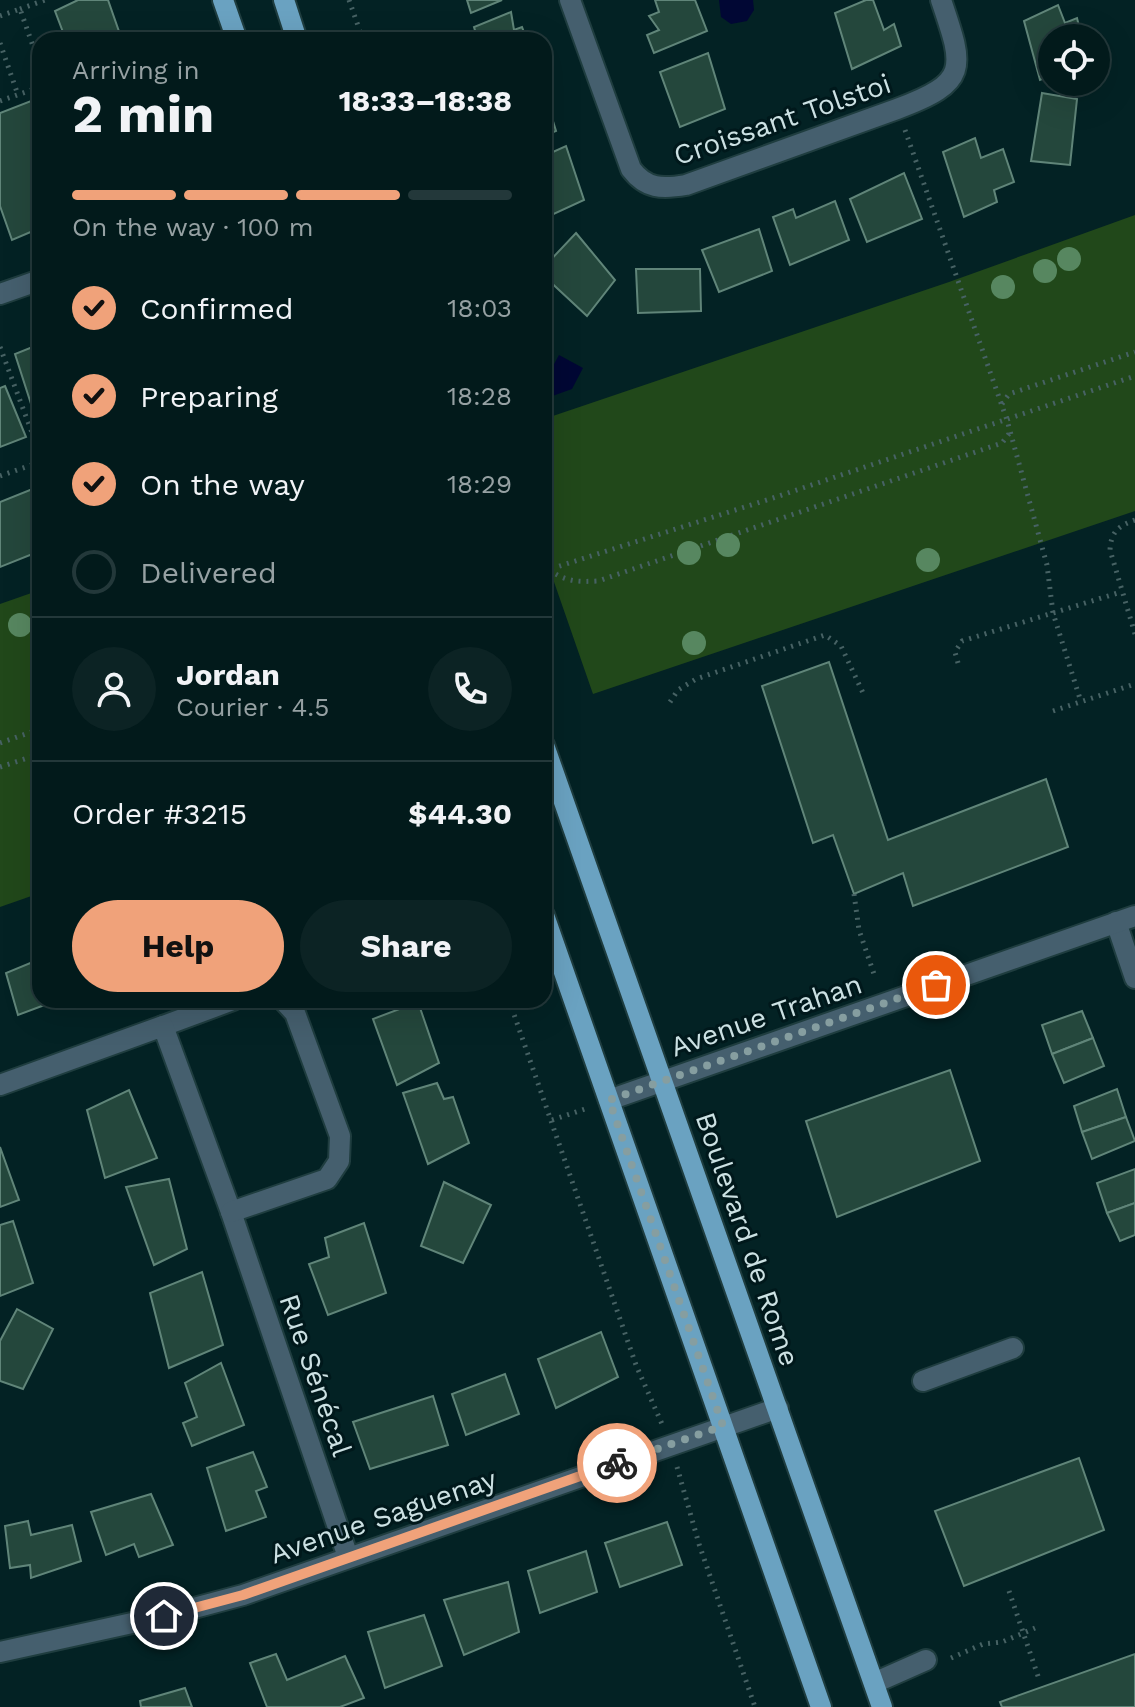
<!DOCTYPE html>
<meta charset="utf-8">
<style>
:root{--surface:#021a1b;--page:#0c2324;--text:#f1f3f6;--muted:#96a1a3;--line:#23383a;--accent:#f0a27a}
body{margin:0;font-family:"Work Sans",sans-serif;background:var(--page);color:var(--text);height:100vh;display:flex;flex-direction:column;font-size:30px;white-space:nowrap}
*{box-sizing:border-box;margin:0}
p{font-size:26px;color:var(--muted)}
.icon{flex:none;width:44px;height:44px;fill:none;stroke:currentColor;stroke-width:2;stroke-linecap:round;stroke-linejoin:round}
.map{position:relative;flex:1;overflow:hidden}
.details{position:absolute;left:32px;top:32px;width:520px;height:976px;display:flex;flex-direction:column;background:var(--surface);border-radius:24px;box-shadow:0 8px 32px #0002,0 0 0 2px var(--line)}
.details>*{flex:none}
.fabs{position:absolute;left:1038px;top:24px;display:grid;gap:16px}
.fabs a{display:grid;place-items:center;width:72px;height:72px;border-radius:50%;background:var(--surface);box-shadow:0 8px 32px #0002,0 0 0 2px var(--line);font-size:40px}
.pin{position:absolute;display:grid;place-items:center;width:68px;height:68px;color:#fff;margin:-34px;border:4px solid #fff;border-radius:50%;box-shadow:0 2px 8px #0007}
.courier{position:absolute;display:grid;place-items:center;width:80px;height:80px;margin:-40px;border:6px solid #f0a27a;border-radius:50%;background:#fff;color:#222;box-shadow:0 2px 10px #0007}
.head em{font-style:normal;font-weight:700}
.head div{display:flex;flex-direction:column-reverse}
.head{display:flex;align-items:center;justify-content:space-between;height:136px;padding:0 40px}
h1{font-size:52px;font-weight:700;line-height:60px}
.bar{display:grid;grid-template-columns:repeat(4,1fr);gap:12px 8px;align-content:center;height:96px;padding:0 40px}
.bar i{height:10px;border-radius:6px;background:var(--line)}
.bar .current{background:var(--accent)}
.bar p{grid-column:span 4}
.line{display:flex;align-items:center;gap:20px;padding:0 40px;border-top:2px solid var(--line)}
.line div{flex:1}
.round{display:grid;place-items:center;flex:none;width:84px;height:84px;border-radius:42px;background:var(--page)}
ol{padding:0 40px;list-style:none}
li{display:flex;align-items:center;gap:24px;height:88px}
li p{margin-inline-start:auto}
li .icon{padding:8px;border-radius:50%;background:var(--accent);color:#111;stroke-width:4}
li:last-child{color:var(--muted)}
li i{width:44px;height:44px;border:4px solid var(--line);border-radius:50%}
.primary-button{display:flex;gap:16px;margin-top:auto;padding:16px 40px}
.primary-button a{flex:1;height:92px;border-radius:48px;background:var(--accent);color:#111;font-size:32px;font-weight:700;line-height:92px;text-align:center}
.primary-button a+a{background:var(--page);color:var(--text)}
.map>svg:first-child{display:block}
</style>
<div class="map">
<svg width="1135" height="1707" viewBox="0 0 1135 1707">
<rect width="100%" height="100%" fill="#032224"/>
<g fill="#21481a">
<polygon points="1135,215 1135,511 593,694 553,579 553,558 544,534 544,419 949,282"/>
<polygon points="40,590 40,893 0,907 0,604"/>
</g>
<g fill="#010734">
<polygon points="719,0 753,0 754,10 747,21 731,24 721,17"/>
<polygon points="559,355 583,368 572,389 544,399 544,369 553,366"/>
</g>
<g fill="#24473c" stroke="#608579" stroke-width="2">
<polygon points="78,0 108,0 122,40 66,40 55,11"/>
<polygon points="467,0 502,0 471,13"/>
<polygon points="655,0 695,0 707,31 654,53 647,35 659,30 649,16 659,12"/>
<polygon points="866,0 873,0 884,30 894,24 901,46 852,69 835,13"/>
<polygon points="1058,5 1065,23 1077,18 1082,38 1052,38 1052,75 1040,80 1024,21"/>
<polygon points="511,12 514,30 522,27 527,40 478,40 474,27"/>
<polygon points="708,53 725,109 680,127 660,72"/>
<polygon points="1042,93 1077,99 1070,165 1031,161"/>
<polygon points="545,95 556,131 544,136 544,96"/>
<polygon points="31,101 40,127 40,228 12,240 0,206 0,113"/>
<polygon points="975,138 981,158 1003,149 1014,182 994,190 997,202 964,217 943,152"/>
<polygon points="566,146 584,200 545,218 544,156"/>
<polygon points="904,173 922,219 867,242 850,199"/>
<polygon points="835,201 849,240 790,265 773,217 793,209 796,218"/>
<polygon points="759,229 772,271 719,292 702,250"/>
<polygon points="576,233 615,280 587,316 544,276 544,267"/>
<polygon points="636,269 700,269 701,311 638,313"/>
<polygon points="40,344 40,404 32,407 15,354"/>
<polygon points="5,386 26,437 0,447 0,388"/>
<polygon points="40,486 40,551 0,567 0,502"/>
<polygon points="829,662 888,840 1046,779 1068,847 913,906 903,873 854,894 833,835 813,843 762,686"/>
<polygon points="40,959 40,1000 58,1000 18,1015 6,973"/>
<polygon points="418,1002 439,1063 397,1085 373,1019"/>
<polygon points="1082,1011 1093,1038 1052,1054 1042,1025"/>
<polygon points="1093,1038 1104,1066 1064,1083 1052,1054"/>
<polygon points="950,1070 980,1161 837,1217 806,1121"/>
<polygon points="437,1083 444,1099 453,1097 469,1143 428,1164 403,1093"/>
<polygon points="1117,1089 1126,1117 1082,1132 1074,1106"/>
<polygon points="129,1090 157,1158 105,1178 87,1110"/>
<polygon points="1126,1117 1135,1141 1092,1159 1082,1132"/>
<polygon points="0,1147 19,1200 0,1207"/>
<polygon points="1135,1169 1135,1203 1107,1213 1097,1183"/>
<polygon points="169,1179 187,1249 154,1265 126,1187"/>
<polygon points="444,1182 491,1205 463,1263 421,1246"/>
<polygon points="1135,1203 1135,1235 1120,1241 1107,1213"/>
<polygon points="13,1221 33,1283 0,1296 0,1225"/>
<polygon points="364,1223 386,1293 328,1315 309,1264 329,1257 325,1238"/>
<polygon points="202,1272 223,1345 169,1368 150,1293"/>
<polygon points="17,1309 53,1329 23,1389 0,1381 0,1341"/>
<polygon points="601,1332 618,1377 556,1408 538,1359"/>
<polygon points="221,1363 244,1425 192,1446 183,1423 197,1417 185,1383"/>
<polygon points="505,1374 519,1414 466,1435 452,1394"/>
<polygon points="433,1396 448,1445 370,1469 353,1422"/>
<polygon points="253,1452 267,1487 256,1491 266,1517 226,1531 207,1468"/>
<polygon points="1079,1458 1104,1530 964,1586 935,1511"/>
<polygon points="151,1494 173,1545 139,1557 134,1544 106,1555 91,1512"/>
<polygon points="28,1521 31,1535 72,1525 81,1561 31,1578 30,1565 10,1568 5,1526"/>
<polygon points="667,1522 682,1565 620,1587 605,1543"/>
<polygon points="586,1551 597,1592 540,1613 528,1571"/>
<polygon points="508,1582 519,1632 464,1655 444,1600"/>
<polygon points="424,1615 442,1666 385,1688 368,1632"/>
<polygon points="276,1654 287,1680 345,1656 364,1698 340,1707 267,1707 250,1663"/>
<polygon points="1135,1654 1135,1707 1002,1707 1000,1702"/>
<polygon points="185,1688 192,1707 141,1707 140,1701"/>
</g>
<g fill="none" stroke-linecap="round" stroke-linejoin="round">
<g stroke="#1f3d3f" stroke-width="24">
<g id="minor">
<path d="M570,0L631,169C646,189 662,189 686,185L897,109C970,82 964,68 941,0"/>
<polyline points="0,294 40,280"/>
<polyline points="1116,922 1135,978"/>
<polyline points="163,1026 233,1000"/>
<polyline points="0,1085 163,1026 231,1212 348,1557"/>
<polyline points="609,1100 1135,916"/>
<polyline points="231,1212 327,1179 339,1161 340,1136 295,1013 283,1000"/>
<polyline points="923,1381 1013,1348"/>
<polyline points="0,1652 164,1616 243,1595 778,1408"/>
<polyline points="874,1683 926,1660"/>
</g>
</g>
<g stroke="#1f3d3f" stroke-width="24">
<g id="major">
<polyline points="223,0 237,40"/>
<polyline points="284,0 297,40"/>
<polyline points="544,745 882,1707"/>
<polyline points="544,915 821,1707"/>
</g>
</g>
<g stroke="#476264" stroke-width="5" stroke-dasharray="2 6" stroke-linecap="butt">
<polyline points="349,0 363,40"/>
<polyline points="20,9 45,0"/>
<polyline points="0,16 20,9 40,66"/>
<polyline points="0,43 18,95"/>
<polyline points="0,101 40,87"/>
<polyline points="905,130 1007,420 1047,565 1053,613 1081,702"/>
<polyline points="0,347 40,454"/>
<polyline points="1002,404 1009,394 1135,352"/>
<polyline points="0,476 40,462"/>
<path d="M1135,520C1118,526 1111,532 1110,550L1135,634"/>
<polyline points="544,557 548,570"/>
<path d="M549,570C567,582 578,582 598,581L1002,443L1011,431"/>
<polyline points="544,571 773,498 1135,376"/>
<polyline points="958,663 955,652 962,641 1121,592"/>
<polyline points="670,702 678,690 696,679 825,635 841,646 863,693"/>
<polyline points="1053,711 1135,684"/>
<polyline points="0,743 40,729"/>
<polyline points="0,767 40,754"/>
<polyline points="854,894 859,930 875,977"/>
<polyline points="509,1000 636,1365 662,1424"/>
<polyline points="552,1120 585,1109"/>
<polyline points="677,1467 699,1544 755,1707"/>
<polyline points="1009,1591 1039,1679"/>
<polyline points="951,1658 983,1644 1002,1642 1035,1628"/>
</g>
<use href="#minor" stroke="#455f6e" stroke-width="20"/>
<use href="#major" stroke="#6aa2c1" stroke-width="20"/>
</g>
<g fill="#578760">
<circle cx="1069" cy="259" r="12"/>
<circle cx="1045" cy="271" r="12"/>
<circle cx="1003" cy="287" r="12"/>
<circle cx="728" cy="545" r="12"/>
<circle cx="689" cy="553" r="12"/>
<circle cx="928" cy="560" r="12"/>
<circle cx="20" cy="625" r="12"/>
<circle cx="694" cy="643" r="12"/>
</g>
<g fill="none" stroke-linecap="round" stroke-linejoin="round">
<polyline stroke="#869ea0" stroke-width="8" stroke-dasharray="0 14.4" points="617,1463 723,1426 609,1100 936,985"/>
<polyline stroke="#f0a27a" stroke-width="10" points="164,1616 243,1595 617,1463"/>
</g>
<g text-anchor="middle" stroke-width="6" stroke-linejoin="round" paint-order="stroke">
<g font-size="28" fill="#cce1e3" stroke="#00181b">
<text transform="translate(782 119) rotate(-19)" y="10">Croissant Tolstoi</text>
<text transform="translate(766 1015) rotate(-19)" y="10">Avenue Trahan</text>
<text transform="translate(748 1239) rotate(71)" y="10">Boulevard de Rome</text>
<text transform="translate(316 1375) rotate(71)" y="10">Rue Sénécal</text>
<text transform="translate(383 1516) rotate(-19)" y="10">Avenue Saguenay</text>
</g>
</g>
</svg>
<div class="fabs">
<a><svg class="icon" aria-label="locate" viewBox="0 0 24 24"><circle cx="12" cy="12" r="6"/><path d="M12 2v4M12 18v4M2 12h4M18 12h4"/></svg></a>
</div>
<div class="pin" style="left:936px;top:985px;background:#ea580c"><svg class="icon" aria-label="bag" viewBox="0 0 24 24"><path d="M5 8h14l-1 12H6zM9 8a3 3 0 0 1 6 0"/></svg></div>
<div class="pin" style="left:164px;top:1616px;background:#1f2937"><svg class="icon" aria-label="home" viewBox="0 0 24 24"><path d="M3 11l9-7 9 7M6 9v11h12V9"/></svg></div>
<div class="courier" style="left:617px;top:1463px"><svg class="icon" aria-label="bike" viewBox="0 0 24 24"><circle cx="6" cy="16" r="4"/><circle cx="18" cy="16" r="4"/><path d="M6 16l4-8h5l3 8M10 8l3 8H6M13 5h3"/></svg></div>
<section class="details">
<div class="head"><div><h1>2 min</h1><p>Arriving in</p></div><em>18:33–18:38</em></div>
<div class="bar"><i class="current"></i><i class="current"></i><i class="current"></i><i></i><p>On the way · 100 m</p></div>
<ol>
<li><svg class="icon" aria-label="check" viewBox="0 0 24 24"><path d="M5 12l5 5 9-10"/></svg>Confirmed<p>18:03</p></li>
<li><svg class="icon" aria-label="check" viewBox="0 0 24 24"><path d="M5 12l5 5 9-10"/></svg>Preparing<p>18:28</p></li>
<li><svg class="icon" aria-label="check" viewBox="0 0 24 24"><path d="M5 12l5 5 9-10"/></svg>On the way<p>18:29</p></li>
<li><i></i>Delivered</li>
</ol>
<div class="line" style="height:144px"><a class="round"><svg class="icon" aria-label="person" viewBox="0 0 24 24"><circle cx="12" cy="8" r="4"/><path d="M4 21q1-7 8-7t8 7"/></svg></a><div><b>Jordan</b><p>Courier · 4.5</p></div><a class="round"><svg class="icon" aria-label="phone" viewBox="0 0 24 24"><path d="M5 4h4l2 5-3 2q2 4 5 5l2-3 5 2v4C11 20 4 13 5 4z"/></svg></a></div>
<div class="line" style="height:104px"><div>Order #3215</div><b>$44.30</b></div>
<div class="primary-button"><a>Help</a><a>Share</a></div>
</section>
</div>
